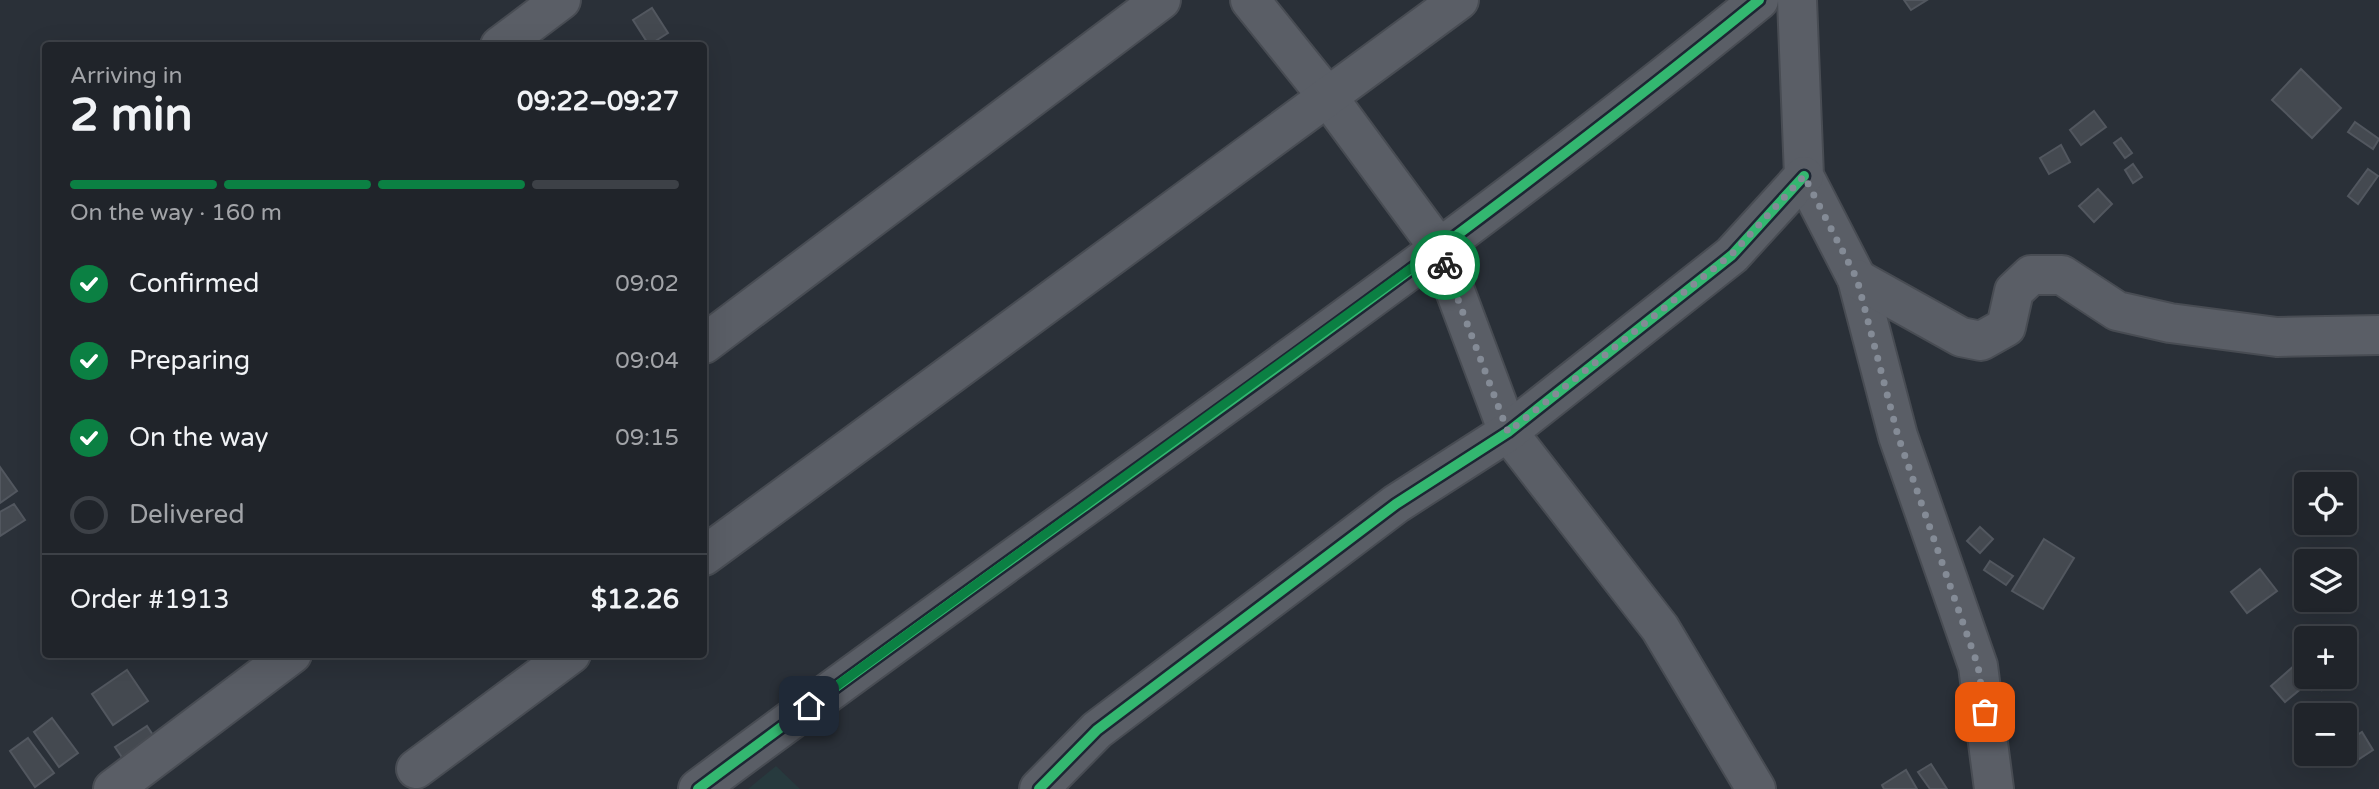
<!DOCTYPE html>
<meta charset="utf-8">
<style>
:root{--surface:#20242a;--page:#2d3036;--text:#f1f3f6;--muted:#a2a4a8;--line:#3d4147;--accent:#0b8043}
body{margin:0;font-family:"Varela Round",sans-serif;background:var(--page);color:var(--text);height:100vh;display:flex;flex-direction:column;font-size:26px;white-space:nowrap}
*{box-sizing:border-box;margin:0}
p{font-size:23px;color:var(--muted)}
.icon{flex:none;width:38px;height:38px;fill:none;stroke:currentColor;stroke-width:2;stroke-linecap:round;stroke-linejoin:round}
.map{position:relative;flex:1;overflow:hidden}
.side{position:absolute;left:42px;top:42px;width:665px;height:616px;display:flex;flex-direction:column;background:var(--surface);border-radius:7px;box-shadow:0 7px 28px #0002,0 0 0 2px var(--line)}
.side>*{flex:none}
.tools{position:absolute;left:2294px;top:472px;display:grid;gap:14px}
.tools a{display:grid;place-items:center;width:63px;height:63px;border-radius:7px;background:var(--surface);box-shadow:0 7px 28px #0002,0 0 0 2px var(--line);font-size:35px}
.pin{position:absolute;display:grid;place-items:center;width:60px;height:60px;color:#fff;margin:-30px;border-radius:14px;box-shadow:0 4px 10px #0006}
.courier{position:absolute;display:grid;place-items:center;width:70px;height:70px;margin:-35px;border:5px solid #0b8043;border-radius:50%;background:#fff;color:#222;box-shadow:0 2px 9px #0007}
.head em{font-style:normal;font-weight:800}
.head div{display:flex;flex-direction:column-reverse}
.head{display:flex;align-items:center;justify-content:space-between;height:119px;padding:0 28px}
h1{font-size:46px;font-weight:800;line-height:52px}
.bar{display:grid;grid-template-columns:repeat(4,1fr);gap:10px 7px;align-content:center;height:84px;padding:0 28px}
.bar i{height:9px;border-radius:5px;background:var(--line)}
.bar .active{background:var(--accent)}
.bar p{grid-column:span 4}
.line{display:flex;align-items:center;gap:18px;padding:0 28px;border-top:2px solid var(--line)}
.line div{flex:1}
ol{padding:0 28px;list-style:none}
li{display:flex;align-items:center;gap:21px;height:77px}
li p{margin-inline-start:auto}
li .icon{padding:7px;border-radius:50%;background:var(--accent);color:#fff;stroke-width:4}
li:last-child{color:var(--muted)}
li i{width:38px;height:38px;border:4px solid var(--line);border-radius:50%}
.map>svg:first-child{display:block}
</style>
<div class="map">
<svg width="2379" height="789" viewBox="0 0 2379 789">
<rect width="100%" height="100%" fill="#2a3038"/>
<polygon fill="#273a3e" points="776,766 800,789 748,789"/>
<g fill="#444950" stroke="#52575f" stroke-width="2">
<polygon points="1904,0 1927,0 1911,10"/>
<polygon points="652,8 668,33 649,45 633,20"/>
<polygon points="2301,69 2341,108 2312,138 2272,100"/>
<polygon points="2094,111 2106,127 2081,145 2070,130"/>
<polygon points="2355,122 2379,139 2373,149 2348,132"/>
<polygon points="2121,138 2132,153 2125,158 2114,143"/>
<polygon points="2061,145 2070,162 2049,174 2040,158"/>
<polygon points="2133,164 2142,177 2133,183 2125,170"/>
<polygon points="2368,169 2378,176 2358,204 2348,196"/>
<polygon points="2098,189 2112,204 2094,222 2079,206"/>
<polygon points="0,467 17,491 0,503"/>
<polygon points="14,504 25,520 0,536 0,512"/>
<polygon points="1980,527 1993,539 1980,553 1967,541"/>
<polygon points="2044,539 2074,558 2043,609 2012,591"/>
<polygon points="1990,561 2013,576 2006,585 1984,570"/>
<polygon points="2260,569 2277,591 2247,613 2231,592"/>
<polygon points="2295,665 2309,682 2285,702 2271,686"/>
<polygon points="127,670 148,701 113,725 92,694"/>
<polygon points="2314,677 2340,677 2340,678 2322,690"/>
<polygon points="52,718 78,753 59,767 34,732"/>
<polygon points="147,726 159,744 127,765 115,747"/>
<polygon points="2362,732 2373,750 2356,761 2345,743"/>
<polygon points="28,738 54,773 35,787 10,751"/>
<polygon points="1931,764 1947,789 1930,789 1918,772"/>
<polygon points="1906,770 1917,789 1884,789 1882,785"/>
</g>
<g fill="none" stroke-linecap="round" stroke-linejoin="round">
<g stroke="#484c53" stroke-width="42">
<g id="minor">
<polyline points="1250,0 1327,96 1439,248 1508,432 1660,628 1756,789"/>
<polyline points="1797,0 1804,176 1857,279 1898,436 1978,666 1994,789"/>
<polyline points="500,46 561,0"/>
<polyline points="1857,279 1961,337 1981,341 2006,327 2014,291 2031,275 2062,275 2117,311 2170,323 2277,337 2379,335"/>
<polyline points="704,344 1161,0"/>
<polyline points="704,556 1459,0"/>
<polyline points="416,769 571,654"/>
<polyline points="113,789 292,654"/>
<path d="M698,789C1050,525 1417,279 1759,0"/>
<polyline points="1039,789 1097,730 1396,504 1508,432 1732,255 1804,176"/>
</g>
</g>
<use href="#minor" stroke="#5a5e66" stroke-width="38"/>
<g stroke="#1d2633" stroke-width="15">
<g id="cycleway">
<path d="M698,789C1050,525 1417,279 1759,0"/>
<polyline points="1039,789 1097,730 1396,504 1508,432 1732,255 1804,176"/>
</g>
</g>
<use href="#cycleway" stroke="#33b770" stroke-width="10"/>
</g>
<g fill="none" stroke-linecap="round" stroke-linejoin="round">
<polyline stroke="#848b96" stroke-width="7" stroke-dasharray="0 12.6" points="1445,265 1508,432 1732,254 1804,176 1857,279 1898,436 1978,666 1985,712"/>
<polyline stroke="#0b8043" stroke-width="9" points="809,706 1439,248 1445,265"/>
</g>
</svg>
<div class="tools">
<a><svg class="icon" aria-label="locate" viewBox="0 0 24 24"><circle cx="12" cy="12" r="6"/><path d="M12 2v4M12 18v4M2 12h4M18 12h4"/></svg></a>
<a><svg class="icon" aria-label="layers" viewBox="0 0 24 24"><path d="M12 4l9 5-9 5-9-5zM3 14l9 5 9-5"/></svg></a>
<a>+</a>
<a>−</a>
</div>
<div class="pin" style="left:1985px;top:712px;background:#ea580c"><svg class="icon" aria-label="bag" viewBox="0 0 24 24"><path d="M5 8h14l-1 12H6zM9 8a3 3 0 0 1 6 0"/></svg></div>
<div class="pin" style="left:809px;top:706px;background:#1f2937"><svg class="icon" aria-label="home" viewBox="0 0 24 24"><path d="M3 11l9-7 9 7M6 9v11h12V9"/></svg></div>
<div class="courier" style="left:1445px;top:265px"><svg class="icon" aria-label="bike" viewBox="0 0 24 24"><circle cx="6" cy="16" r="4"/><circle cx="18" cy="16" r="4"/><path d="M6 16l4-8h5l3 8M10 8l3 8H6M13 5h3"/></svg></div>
<section class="side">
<div class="head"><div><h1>2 min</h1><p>Arriving in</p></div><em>09:22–09:27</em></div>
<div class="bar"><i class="active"></i><i class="active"></i><i class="active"></i><i></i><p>On the way · 160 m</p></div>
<ol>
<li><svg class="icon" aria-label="check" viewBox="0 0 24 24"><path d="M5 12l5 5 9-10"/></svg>Confirmed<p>09:02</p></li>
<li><svg class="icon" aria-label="check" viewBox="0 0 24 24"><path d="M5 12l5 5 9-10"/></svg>Preparing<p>09:04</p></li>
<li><svg class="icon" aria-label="check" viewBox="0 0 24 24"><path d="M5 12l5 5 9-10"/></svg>On the way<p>09:15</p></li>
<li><i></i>Delivered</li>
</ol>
<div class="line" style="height:91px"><div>Order #1913</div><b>$12.26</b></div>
</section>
</div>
